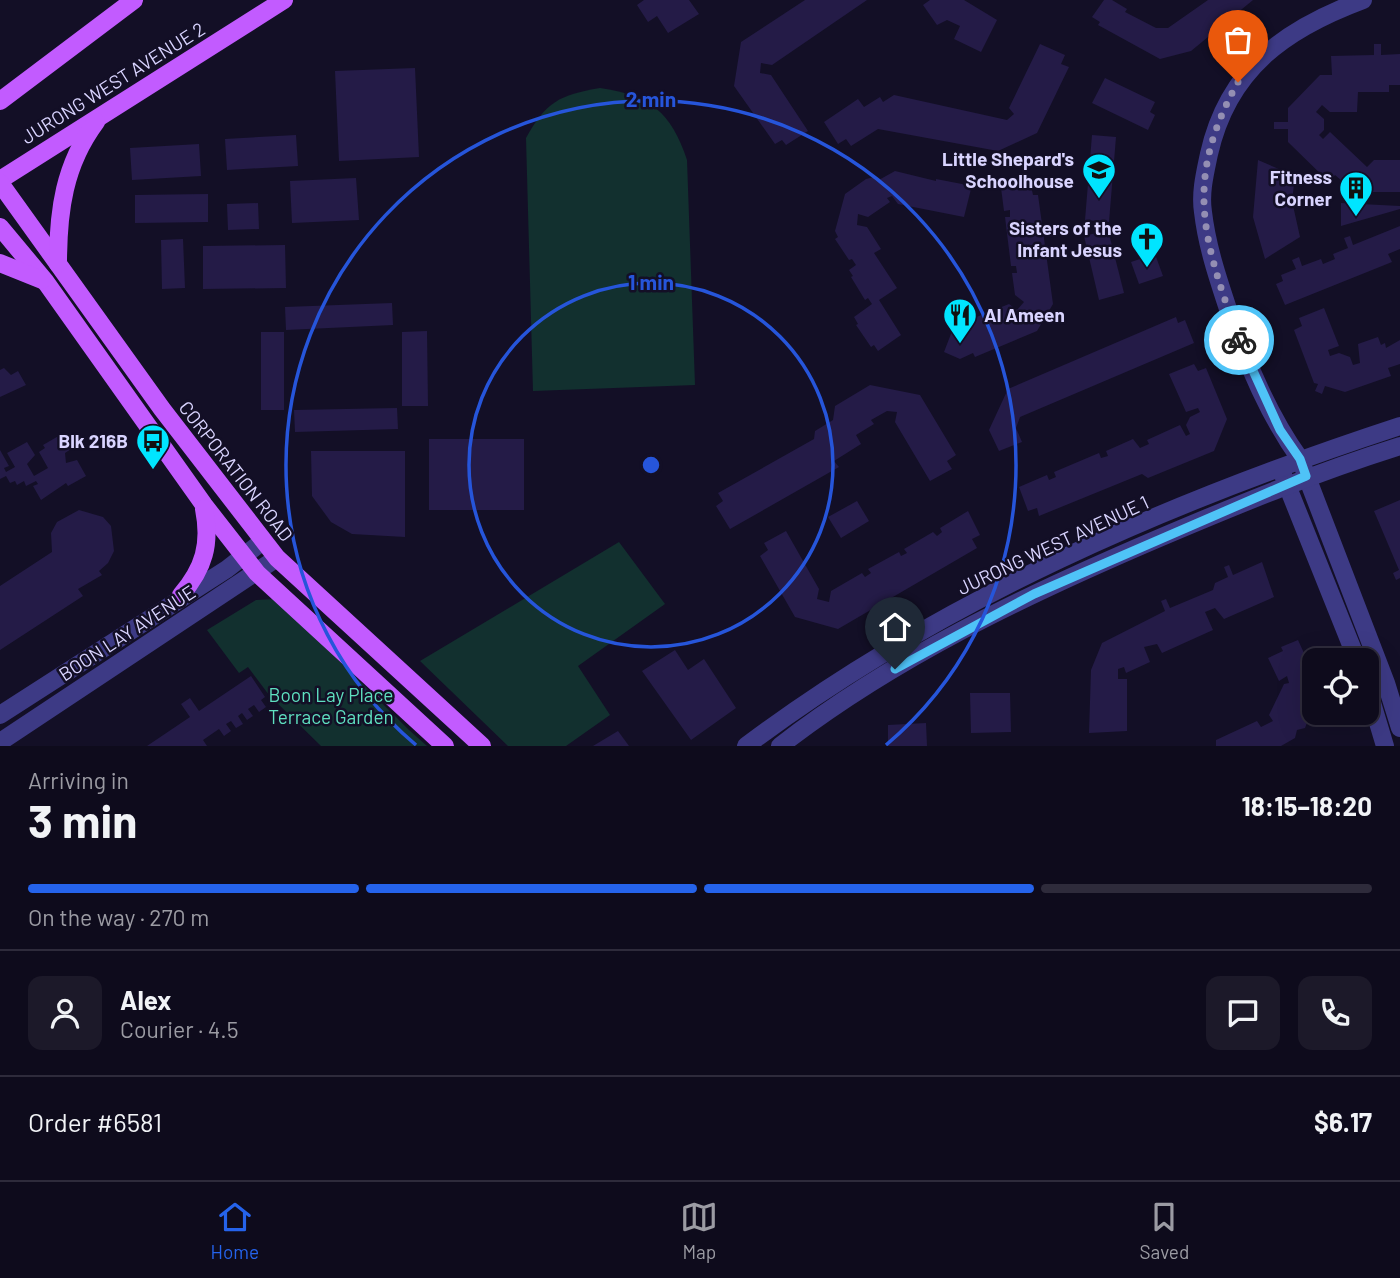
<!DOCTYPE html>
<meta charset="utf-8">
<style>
:root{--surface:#0e0b1c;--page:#1c1929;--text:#f1f3f6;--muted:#9b9ba3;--line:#2e2b3b;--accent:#2563eb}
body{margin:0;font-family:Barlow,sans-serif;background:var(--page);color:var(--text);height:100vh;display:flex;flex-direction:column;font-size:26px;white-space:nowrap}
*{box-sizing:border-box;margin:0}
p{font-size:23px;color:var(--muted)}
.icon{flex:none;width:38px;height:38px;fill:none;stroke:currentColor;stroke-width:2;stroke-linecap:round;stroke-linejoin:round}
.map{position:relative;height:746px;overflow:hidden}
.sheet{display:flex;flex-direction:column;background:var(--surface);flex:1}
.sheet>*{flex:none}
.fabs{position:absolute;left:1302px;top:648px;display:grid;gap:14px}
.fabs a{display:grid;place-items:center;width:77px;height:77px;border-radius:14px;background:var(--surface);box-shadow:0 7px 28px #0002,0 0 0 2px var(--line);font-size:35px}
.pin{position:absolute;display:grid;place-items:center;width:60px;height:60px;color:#fff;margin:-72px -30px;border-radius:50% 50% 50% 0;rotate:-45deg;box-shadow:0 0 7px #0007}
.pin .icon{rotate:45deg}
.courier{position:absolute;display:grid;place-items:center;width:70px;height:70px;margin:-35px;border:5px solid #4fc3f7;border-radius:50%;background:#fff;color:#222;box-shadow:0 2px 9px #0007}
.headline em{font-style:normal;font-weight:700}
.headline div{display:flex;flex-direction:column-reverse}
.headline{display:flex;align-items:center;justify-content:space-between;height:119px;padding:0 28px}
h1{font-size:46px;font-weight:700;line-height:52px}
.bar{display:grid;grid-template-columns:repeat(4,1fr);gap:10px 7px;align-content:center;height:84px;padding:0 28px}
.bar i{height:9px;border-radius:5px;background:var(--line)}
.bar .selected{background:var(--accent)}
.bar p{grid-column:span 4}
.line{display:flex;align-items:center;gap:18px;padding:0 28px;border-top:2px solid var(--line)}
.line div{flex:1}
.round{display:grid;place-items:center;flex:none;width:74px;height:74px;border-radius:14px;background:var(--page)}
.dock{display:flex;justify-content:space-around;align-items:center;height:98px;border-top:2px solid var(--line);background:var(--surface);font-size:19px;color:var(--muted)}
.dock a{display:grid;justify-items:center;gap:4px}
.dock .selected{color:var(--accent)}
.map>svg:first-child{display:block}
</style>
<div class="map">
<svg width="1400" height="746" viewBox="0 0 1400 746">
<rect width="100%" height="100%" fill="#130f26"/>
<g fill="#12302f">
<path d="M600,88C650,95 671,112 687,160L695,385L533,391L526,138C546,102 559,95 600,88Z"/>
<polygon points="619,542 665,604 578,666 610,715 566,746 508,746 420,661"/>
<polygon points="277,599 409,730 427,746 321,746 269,695 248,667 239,673 207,630 256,600"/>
</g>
<g fill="#241b47">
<polygon points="644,0 689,0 699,14 668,33 657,16 648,22 637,5"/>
<polygon points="805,0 867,0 772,65 761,63 760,73 771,75 808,131 786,145 782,140 775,144 734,86 741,42"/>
<polygon points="930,0 964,0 997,20 981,52 954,39 960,26 947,20 937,25 923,5"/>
<polygon points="1104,0 1112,0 1127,9 1125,12 1156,28 1168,28 1208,0 1253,0 1191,51 1160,59 1098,25 1100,22 1092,17"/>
<polygon points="1040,44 1065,55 1061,64 1069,67 1037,133 998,151 878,129 851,146 846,139 838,144 824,122 858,99 864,107 880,97 883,102 894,95 1007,120 1014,114 1009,108"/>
<polygon points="1374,44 1381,44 1381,55 1400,54 1400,85 1389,85 1389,92 1358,92 1357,112 1330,112 1322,105 1316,112 1324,119 1324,130 1319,135 1323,139 1330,132 1367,167 1374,160 1400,160 1400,192 1364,192 1347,174 1341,180 1335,175 1329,182 1288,142 1288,129 1274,129 1274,122 1288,122 1288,108 1320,75 1332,75 1331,56 1374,55"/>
<polygon points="415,68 419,157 339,161 335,71"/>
<polygon points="1105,78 1155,102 1150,112 1155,115 1148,130 1092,103"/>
<polygon points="296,135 298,166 227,170 225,139"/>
<polygon points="1092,135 1116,137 1109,222 1085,220"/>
<polygon points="199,144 201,176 132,180 130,148"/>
<polygon points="1258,160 1295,176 1292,201 1300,237 1265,259 1253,217"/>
<polygon points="895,171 936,181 936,179 962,184 971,189 964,217 898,204 892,196 887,198 890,202 868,217 858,214 857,225 867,227 881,249 874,253 897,288 879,300 901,335 878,351 874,345 871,347 856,325 858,324 854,317 872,304 868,298 865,300 851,277 853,276 849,270 856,265 852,259 849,260 835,239 838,237 835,231 845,194 866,179 874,177 877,181"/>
<polygon points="1029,177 1033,195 1038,195 1053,304 1037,331 975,357 973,353 960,359 944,352 954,326 1009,304 1017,310 1024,302 1015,295 1012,273 1017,273 1016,266 1011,266 1005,217 1010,217 1010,210 1004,211 1000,180"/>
<polygon points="356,178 359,220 292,223 290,181"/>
<polygon points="208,194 208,222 135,223 135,195"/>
<polygon points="258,203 259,229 228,230 227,204"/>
<polygon points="1341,203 1400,206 1400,209 1341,226"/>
<polygon points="1400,226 1400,249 1388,254 1392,262 1285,305 1276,284 1283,281 1281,275 1296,269 1292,260 1299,257 1302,266 1321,259 1323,264 1335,259 1333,254 1348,248 1344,238 1350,236 1353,245"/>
<polygon points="1108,230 1124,293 1099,300 1084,236"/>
<polygon points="183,239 185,288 162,289 161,240"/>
<polygon points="285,245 286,288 203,289 203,246"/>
<polygon points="1155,254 1163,276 1139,284 1131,262"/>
<polygon points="392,303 393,325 286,330 285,307"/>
<polygon points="1324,308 1339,346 1328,350 1330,356 1339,353 1350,357 1353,365 1360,363 1358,344 1378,337 1381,345 1385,343 1386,348 1400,340 1400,364 1388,368 1391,376 1345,392 1325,386 1322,394 1315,391 1318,384 1314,383 1294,330 1302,326 1299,318"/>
<polygon points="1176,317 1178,323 1185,320 1194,343 1020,417 1016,428 1022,442 999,451 989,430 1008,389"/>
<polygon points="427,331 428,406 402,406 402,332"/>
<rect x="261" y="332" width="23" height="78"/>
<polygon points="1194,364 1198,371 1206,368 1227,419 1214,451 1148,478 1142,474 1039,516 1037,508 1028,511 1019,487 1047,475 1049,480 1056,477 1054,472 1099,453 1101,458 1108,456 1106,451 1133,439 1140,448 1149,444 1147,440 1180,425 1186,436 1190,434 1186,425 1190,417 1200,412 1198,408 1186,412 1169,374"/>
<polygon points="4,368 11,375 18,371 26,385 0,397 0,370"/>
<polygon points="870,385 920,395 956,455 947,461 952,469 930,481 895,422 897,412 887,411 871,420 874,424 856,435 861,444 834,461 839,467 730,529 716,506 723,501 718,493 814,439 815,431 833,420 835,406"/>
<polygon points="397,408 398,429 295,432 294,410"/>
<polygon points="62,434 71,449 65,453 66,463 77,460 86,476 68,486 66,483 41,500 33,486 38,484 36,481 26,486 24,481 17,485 15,481 10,483 6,476 0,479 0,450 9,466 4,468 6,472 15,467 7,453 27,442 35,455 27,464 34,476 48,468 39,452 45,448 43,445"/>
<rect x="429" y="439" width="95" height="71"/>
<polygon points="311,451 405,451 405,537 352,534 331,522 312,496"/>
<polygon points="1400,500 1400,578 1396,580 1393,573 1399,570 1374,511"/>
<polygon points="857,501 869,521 841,538 828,517"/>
<polygon points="79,510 103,517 111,526 114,551 108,563 99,571 102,575 78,589 83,596 0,650 0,586 52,552 51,533 57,522"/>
<polygon points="968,511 980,535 972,539 977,548 838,629 795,617 760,556 768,550 764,543 786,531 819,589 817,599 829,602 831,591 862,573 865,577 871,573 868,569 899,552 901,556 907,553 904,549 933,532 937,536 942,532 940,528"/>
<polygon points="1262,562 1274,597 1224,619 1215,608 1205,612 1213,630 1162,653 1157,644 1144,647 1150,662 1126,673 1124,667 1118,669 1118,679 1127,679 1127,731 1089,733 1091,670 1102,643 1165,611 1161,601 1166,599 1170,608 1213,590 1215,583 1228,577 1224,567 1229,565 1233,575"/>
<polygon points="1298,640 1314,675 1314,704 1305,728 1297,730 1295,738 1281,746 1216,746 1216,740 1257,721 1261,727 1273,721 1269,715 1284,684 1289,683 1287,676 1279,681 1268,658 1283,651 1281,647"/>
<polygon points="675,650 688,670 704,659 736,708 691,740 642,671"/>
<polygon points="251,676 265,697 261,700 266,707 259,712 254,705 248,709 253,716 247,720 242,713 238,716 243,724 236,728 231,721 226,724 231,731 224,736 219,729 203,740 207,746 147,746 190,717 181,704 190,698 199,711"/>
<polygon points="970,693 1010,693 1011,732 971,733"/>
<polygon points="926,723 927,746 888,746 888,725"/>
<polygon points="618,731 629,746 593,746"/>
</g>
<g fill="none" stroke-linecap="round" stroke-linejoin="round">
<g stroke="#3d3a85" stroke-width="18">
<path d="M1363,0C1285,29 1228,69 1209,154C1205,173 1200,193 1203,212C1207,247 1219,282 1230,315C1248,365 1269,416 1300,459L1386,683L1400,728"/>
<polyline points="1283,475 1357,660"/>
<polyline points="1367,686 1385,746"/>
<polyline points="0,715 227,569 263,541"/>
<polyline points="0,742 277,558"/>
<path d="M746,746C940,600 1171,501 1400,426"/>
<path d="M780,746C893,658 1026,595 1157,539C1237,505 1317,472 1400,446"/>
</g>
<g stroke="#c25bff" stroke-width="18">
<polyline points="0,101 134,0"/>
<polyline points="0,180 284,0"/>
<polyline points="0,183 162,409 277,558 482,746"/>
<polyline points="0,227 45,281 204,505 257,573 445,746"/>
<polyline points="0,263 42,280"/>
<path d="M58,264C58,211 64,165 96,122"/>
<path d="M181,595C204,568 211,544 204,509"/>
</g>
</g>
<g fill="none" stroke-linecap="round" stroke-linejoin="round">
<path stroke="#948fb3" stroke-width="7" stroke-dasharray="0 12.6" d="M1238,82C1183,181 1203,239 1239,340"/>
<polyline stroke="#4fc3f7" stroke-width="9" points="895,669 1034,594 1306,476 1300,459 1280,430 1239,340"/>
</g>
<g fill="none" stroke="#2655da" stroke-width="3.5">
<circle cx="651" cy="465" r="182"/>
<path d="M416 745A365 365 0 1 1 886 745"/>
</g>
<defs>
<g id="school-pin" transform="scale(1.75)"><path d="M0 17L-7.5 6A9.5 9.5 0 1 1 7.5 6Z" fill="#00e5ff" stroke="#130f26"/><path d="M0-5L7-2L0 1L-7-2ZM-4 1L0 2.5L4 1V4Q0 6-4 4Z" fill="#111"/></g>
<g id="building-pin" transform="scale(1.75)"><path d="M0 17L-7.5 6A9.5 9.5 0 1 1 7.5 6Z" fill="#00e5ff" stroke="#130f26"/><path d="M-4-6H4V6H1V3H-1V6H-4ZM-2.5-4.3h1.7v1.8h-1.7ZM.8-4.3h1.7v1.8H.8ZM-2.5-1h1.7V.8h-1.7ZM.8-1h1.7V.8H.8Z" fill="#111"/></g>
<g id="church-pin" transform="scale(1.75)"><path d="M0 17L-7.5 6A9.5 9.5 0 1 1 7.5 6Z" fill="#00e5ff" stroke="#130f26"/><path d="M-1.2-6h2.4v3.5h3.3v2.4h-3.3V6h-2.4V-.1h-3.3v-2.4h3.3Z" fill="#111"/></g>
<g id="restaurant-pin" transform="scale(1.75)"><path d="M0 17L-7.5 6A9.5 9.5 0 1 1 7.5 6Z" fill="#00e5ff" stroke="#130f26"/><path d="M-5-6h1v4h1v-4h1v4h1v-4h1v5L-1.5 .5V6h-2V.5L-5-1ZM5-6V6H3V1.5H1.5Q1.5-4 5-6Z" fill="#111"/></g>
<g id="bus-pin" transform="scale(1.75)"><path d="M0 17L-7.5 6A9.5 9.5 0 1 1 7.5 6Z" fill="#00e5ff" stroke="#130f26"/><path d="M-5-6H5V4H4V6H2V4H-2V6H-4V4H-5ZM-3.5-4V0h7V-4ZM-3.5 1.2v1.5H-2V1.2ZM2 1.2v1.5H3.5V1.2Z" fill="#111"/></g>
</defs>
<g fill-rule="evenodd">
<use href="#school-pin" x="1099" y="170"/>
<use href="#building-pin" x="1356" y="188"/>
<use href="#church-pin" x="1147" y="239"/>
<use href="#restaurant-pin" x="960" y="315"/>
<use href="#bus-pin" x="153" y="441"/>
</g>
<g text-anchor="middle" stroke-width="5" stroke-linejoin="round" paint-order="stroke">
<g font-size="19" fill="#d9d4ff" stroke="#130f26">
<text transform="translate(113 83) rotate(-32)" y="7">JURONG WEST AVENUE 2</text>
<text transform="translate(236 471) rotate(52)" y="7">CORPORATION ROAD</text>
<text transform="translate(1053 545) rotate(-25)" y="7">JURONG WEST AVENUE 1</text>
<text transform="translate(127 633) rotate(-33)" y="7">BOON LAY AVENUE</text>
</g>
<g font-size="19" font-weight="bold" fill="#d9d4ff" stroke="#130f26" text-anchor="end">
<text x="1074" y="166">Little Shepard's<tspan x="1074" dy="22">Schoolhouse</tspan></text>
<text x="1332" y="184">Fitness<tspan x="1332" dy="22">Corner</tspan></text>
<text x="1122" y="235">Sisters of the<tspan x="1122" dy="22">Infant Jesus</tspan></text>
<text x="984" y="322" text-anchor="start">Al Ameen</text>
<text x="128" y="448">Blk 216B</text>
</g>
<g font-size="19" fill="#5fe0c0" stroke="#130f26">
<text x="331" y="702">Boon Lay Place<tspan x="331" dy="22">Terrace Garden</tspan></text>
</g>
</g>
<circle cx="651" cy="465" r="10" fill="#2655da" stroke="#130f26" stroke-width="3.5"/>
<g font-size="21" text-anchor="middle" font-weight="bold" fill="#2655da" stroke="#130f26" stroke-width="5" stroke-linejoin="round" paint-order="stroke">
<text x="651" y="107">2 min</text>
<text x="651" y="290">1 min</text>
</g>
</svg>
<div class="fabs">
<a><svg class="icon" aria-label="locate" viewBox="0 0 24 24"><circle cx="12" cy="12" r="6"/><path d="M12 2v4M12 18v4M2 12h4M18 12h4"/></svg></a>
</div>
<div class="pin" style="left:1238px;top:82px;background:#ea580c"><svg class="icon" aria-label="bag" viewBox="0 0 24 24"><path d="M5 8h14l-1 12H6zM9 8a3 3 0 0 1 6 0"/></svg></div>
<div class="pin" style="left:895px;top:669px;background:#1f2937"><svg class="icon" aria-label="home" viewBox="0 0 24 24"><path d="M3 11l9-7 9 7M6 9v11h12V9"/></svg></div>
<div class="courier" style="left:1239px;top:340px"><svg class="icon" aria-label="bike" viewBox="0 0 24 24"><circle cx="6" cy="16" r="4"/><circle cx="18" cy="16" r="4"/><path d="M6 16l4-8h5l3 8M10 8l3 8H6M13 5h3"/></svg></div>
</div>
<section class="sheet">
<div class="headline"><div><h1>3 min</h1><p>Arriving in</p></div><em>18:15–18:20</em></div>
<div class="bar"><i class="selected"></i><i class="selected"></i><i class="selected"></i><i></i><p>On the way · 270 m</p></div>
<div class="line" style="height:126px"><a class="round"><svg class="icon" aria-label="person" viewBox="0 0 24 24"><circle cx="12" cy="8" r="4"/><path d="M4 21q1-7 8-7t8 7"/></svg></a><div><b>Alex</b><p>Courier · 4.5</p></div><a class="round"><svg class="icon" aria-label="chat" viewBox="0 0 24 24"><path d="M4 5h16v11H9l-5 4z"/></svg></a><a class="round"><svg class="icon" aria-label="phone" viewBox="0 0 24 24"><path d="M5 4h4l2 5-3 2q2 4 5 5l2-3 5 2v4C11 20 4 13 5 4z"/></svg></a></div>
<div class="line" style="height:91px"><div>Order #6581</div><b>$6.17</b></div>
</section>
<nav class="dock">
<a class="selected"><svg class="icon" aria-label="home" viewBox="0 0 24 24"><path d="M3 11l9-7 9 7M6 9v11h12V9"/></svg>Home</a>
<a><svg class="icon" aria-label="map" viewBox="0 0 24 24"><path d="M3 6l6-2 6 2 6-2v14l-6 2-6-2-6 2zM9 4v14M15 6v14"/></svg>Map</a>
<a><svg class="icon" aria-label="saved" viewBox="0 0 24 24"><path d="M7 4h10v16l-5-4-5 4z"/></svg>Saved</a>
</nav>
